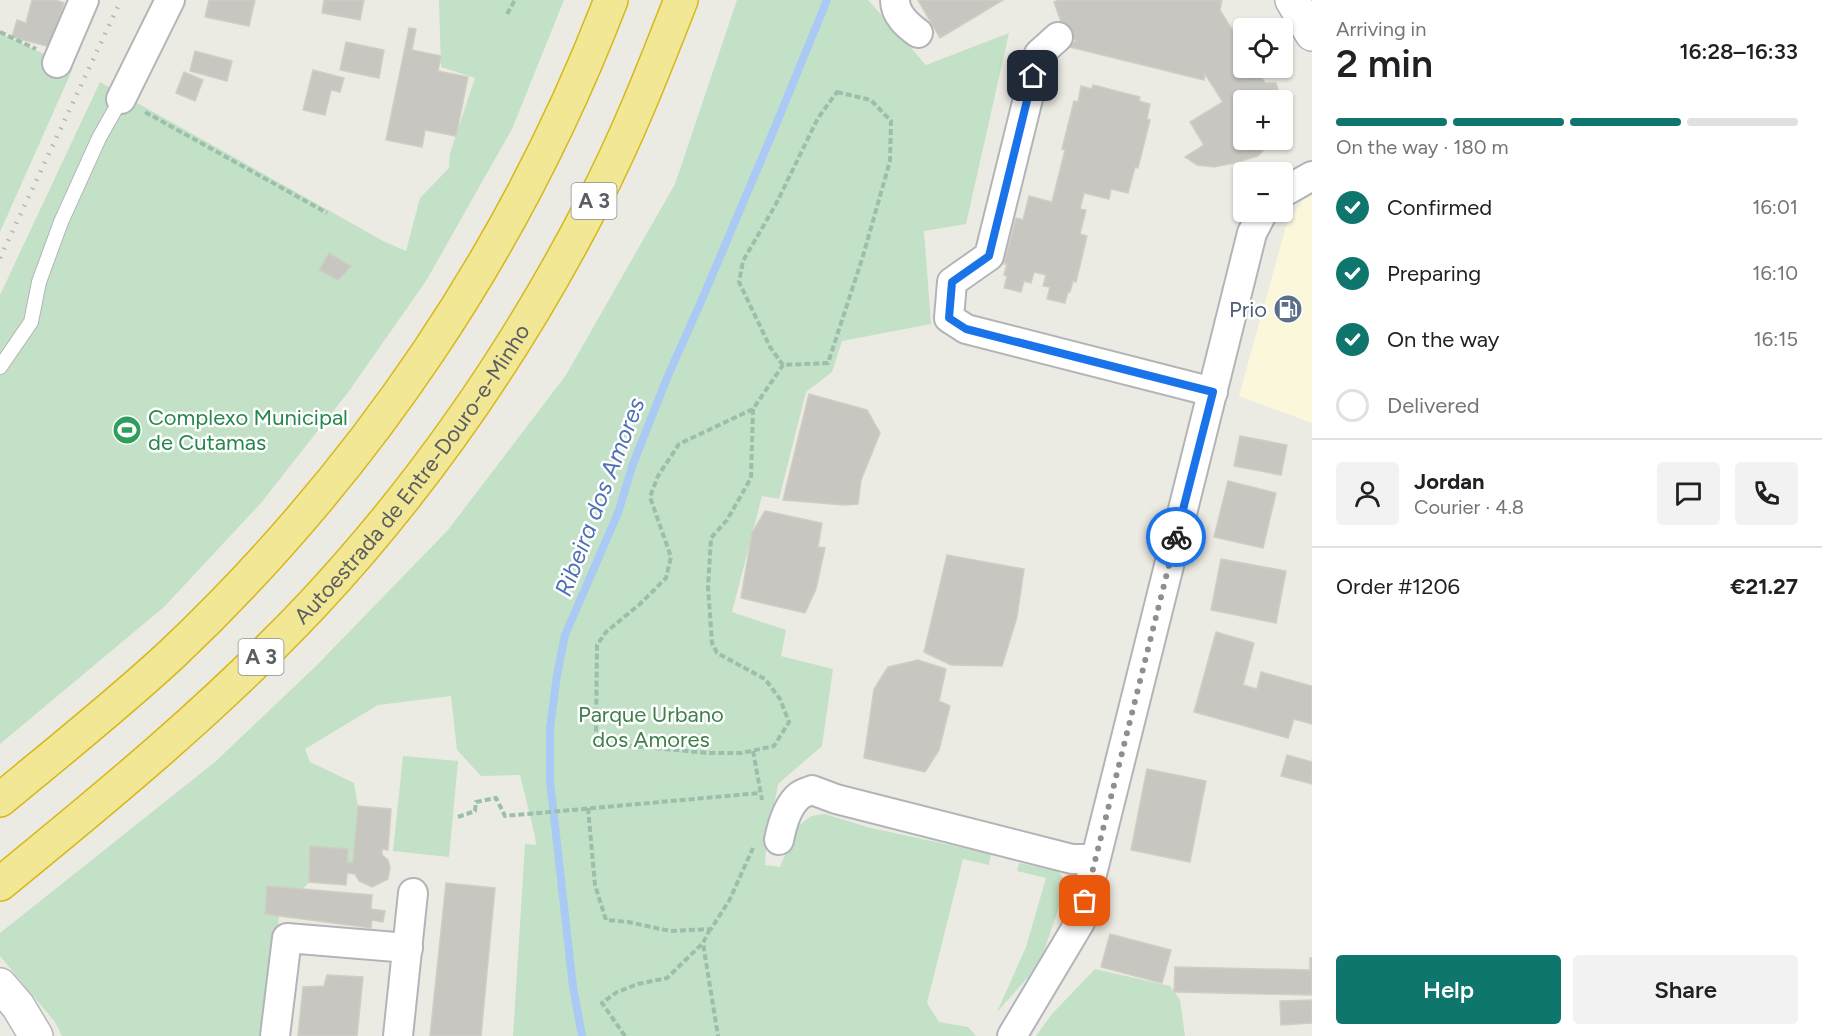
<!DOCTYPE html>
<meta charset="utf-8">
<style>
:root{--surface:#fff;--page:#f2f2f2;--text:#202124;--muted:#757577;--line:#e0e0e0;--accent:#0f766e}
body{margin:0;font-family:Figtree,sans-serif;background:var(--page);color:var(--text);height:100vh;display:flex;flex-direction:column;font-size:22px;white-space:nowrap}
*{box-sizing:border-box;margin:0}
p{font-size:20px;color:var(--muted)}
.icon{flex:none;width:33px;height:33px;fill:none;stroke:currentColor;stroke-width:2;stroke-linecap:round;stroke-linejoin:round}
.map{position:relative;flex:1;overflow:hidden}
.drawer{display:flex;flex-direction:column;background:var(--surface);width:510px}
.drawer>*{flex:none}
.controls{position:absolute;left:1233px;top:18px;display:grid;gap:12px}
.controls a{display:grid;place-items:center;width:60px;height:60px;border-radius:6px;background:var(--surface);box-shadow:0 2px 4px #0004;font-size:30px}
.pin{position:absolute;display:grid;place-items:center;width:51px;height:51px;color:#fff;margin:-26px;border-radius:12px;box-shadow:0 3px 9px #0006}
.courier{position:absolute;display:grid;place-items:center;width:60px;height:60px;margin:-30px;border:4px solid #1a73e8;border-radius:50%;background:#fff;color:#222;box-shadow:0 2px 8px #0007}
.head em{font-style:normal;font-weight:600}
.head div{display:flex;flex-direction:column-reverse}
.head{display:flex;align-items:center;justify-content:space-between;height:102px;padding:0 24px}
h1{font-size:39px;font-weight:600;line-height:45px}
.bar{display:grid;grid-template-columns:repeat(4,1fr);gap:9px 6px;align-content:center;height:72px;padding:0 24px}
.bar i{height:8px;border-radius:4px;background:var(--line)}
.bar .selected{background:var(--accent)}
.bar p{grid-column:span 4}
.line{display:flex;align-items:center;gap:15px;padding:0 24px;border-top:2px solid var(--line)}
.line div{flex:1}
.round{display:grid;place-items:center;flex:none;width:63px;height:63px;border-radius:6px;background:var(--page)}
ol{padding:0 24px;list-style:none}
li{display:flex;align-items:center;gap:18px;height:66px}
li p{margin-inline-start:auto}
li .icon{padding:6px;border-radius:50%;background:var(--accent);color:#fff;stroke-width:4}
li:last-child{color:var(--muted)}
li i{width:33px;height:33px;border:3px solid var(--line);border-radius:50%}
.action{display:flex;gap:12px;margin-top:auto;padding:12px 24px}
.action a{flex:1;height:69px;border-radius:6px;background:var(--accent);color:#fff;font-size:24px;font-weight:600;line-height:69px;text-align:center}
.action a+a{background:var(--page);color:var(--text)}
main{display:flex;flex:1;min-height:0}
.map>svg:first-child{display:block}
</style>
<main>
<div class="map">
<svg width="1312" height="1036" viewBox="0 0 1312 1036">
<rect width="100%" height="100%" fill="#ecebe3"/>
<polygon fill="#faf7db" points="1312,194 1312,423 1239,396 1287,223 1304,199"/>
<g fill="#c2e1c7">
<polygon points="439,0 564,0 512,129 426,281 349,391 261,503 164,607 0,744 0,295 100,82 385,242 406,251 420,198 449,168 450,153 475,78 441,67"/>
<polygon points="737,0 868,0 926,65 1009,33 966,224 924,231 931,324 842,341 832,372 806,392 779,499 762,496 732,612 786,630 781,656 833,669 822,746 778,784 766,849 765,865 780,867 796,828 811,816 825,814 867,827 991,854 989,865 963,859 927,1003 939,1022 968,1027 976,1036 513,1036 525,844 536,845 535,836 520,775 481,776 457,750 451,696 378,705 305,749 310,762 354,783 358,806 353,863 347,862 348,849 310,846 309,882 303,889 267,886 265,914 279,915 267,1036 62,1036 55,1022 0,956 0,933 215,762 317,665 448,530 566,375 675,184"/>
<polygon points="0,33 73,68 0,232"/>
<polygon points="403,756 458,761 449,857 393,851"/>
<polygon points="1019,863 1058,871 1063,878 1065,890 1044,951 1029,976 997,1012 1026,947 1046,878 1017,871"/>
<polygon points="1095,969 1170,986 1180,1000 1185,1036 1036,1036 1052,1014"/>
</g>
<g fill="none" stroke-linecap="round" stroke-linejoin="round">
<polyline stroke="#aacaf5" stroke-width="8" points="582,1036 573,987 550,781 550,728 557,675 565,635 618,513 633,464 667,378 703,297 773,132 827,0"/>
</g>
<g fill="#c8c6c0" stroke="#d0cec2" stroke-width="1.5">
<polygon points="32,0 55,0 64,3 51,47 12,37 17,20 26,23"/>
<polygon points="209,0 255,0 249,26 205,17"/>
<polygon points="324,0 364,0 360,20 322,13"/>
<polygon points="918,0 1003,0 940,38"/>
<polygon points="1058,0 1222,0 1220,10 1244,49 1244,68 1255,68 1265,83 1276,83 1281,99 1281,100 1244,100 1244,140 1272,140 1258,156 1234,163 1214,167 1197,165 1185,157 1204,145 1190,122 1223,102 1205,74 1204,80 1070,47 1076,40 1066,36 1054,2"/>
<polygon points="409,28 416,29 412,50 441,56 438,71 468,77 456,136 425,130 422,147 386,140"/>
<polygon points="346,42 384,50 379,78 340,70"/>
<polygon points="195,51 232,61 227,81 190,71"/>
<polygon points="313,70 344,78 340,92 331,90 325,115 303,110"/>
<polygon points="184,72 203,80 195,101 176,93"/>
<polygon points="1093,85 1140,97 1139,101 1150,104 1147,119 1150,120 1138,168 1135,167 1128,193 1111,189 1109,199 1084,193 1080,209 1086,210 1080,234 1087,236 1076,282 1073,281 1070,292 1068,292 1065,303 1047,299 1050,287 1043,286 1046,275 1034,272 1031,283 1024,281 1021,292 1004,288 1007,276 1004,275 1007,264 1004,264 1016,218 1023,220 1029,196 1052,202 1065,150 1062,149 1074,101 1078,102 1081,86 1092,89"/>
<polygon points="329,253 351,266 338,280 319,270"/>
<polygon points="809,394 867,410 880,433 861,480 858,504 845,505 783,500"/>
<polygon points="1240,436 1287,445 1281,475 1234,466"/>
<polygon points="1228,481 1276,493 1263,548 1214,537"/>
<polygon points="765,511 822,523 818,547 825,548 816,589 805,613 741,598 752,533"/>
<polygon points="947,555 1024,569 1017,617 1002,666 951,665 924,652"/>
<polygon points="1221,559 1286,571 1276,623 1211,610"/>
<polygon points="1216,632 1254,643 1243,685 1257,689 1261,672 1312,686 1312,724 1294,719 1288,738 1194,712"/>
<polygon points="918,660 946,669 939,701 950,706 939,750 925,772 864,758 874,689 888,667"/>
<polygon points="1287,755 1312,762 1312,784 1281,776"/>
<polygon points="1147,769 1206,781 1190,862 1131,850"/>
<polygon points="358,806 391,809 388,850 382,849 382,855 388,860 390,868 388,879 372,887 359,881 355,874 347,873 346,885 309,882 310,846 348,849 347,862 353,863"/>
<polygon points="446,883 495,888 481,1036 430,1036"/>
<polygon points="267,886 372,895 371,909 385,911 383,922 372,920 371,928 265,914"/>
<polygon points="1110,934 1171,950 1162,983 1101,967"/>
<polygon points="1310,958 1312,958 1312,995 1174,992 1175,967 1310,970"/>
<polygon points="327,975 363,977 357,1036 298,1036 303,987 324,986"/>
<polygon points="1312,1000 1312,1023 1281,1025 1280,1001"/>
</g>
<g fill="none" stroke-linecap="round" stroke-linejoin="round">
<g stroke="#b3b4b9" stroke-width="16">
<polyline id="lane" points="0,367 31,322 39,282 61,222 99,138 121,99"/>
</g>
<g stroke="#b3b4b9" stroke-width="32">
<g id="street">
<path d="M895,0C895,15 907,25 918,33"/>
<polyline points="1058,37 1039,54 989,256 952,282 949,318 966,329 1213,392"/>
<polyline points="57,63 84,0"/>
<polyline points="121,99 170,0"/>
<polyline points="1282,193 1312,176"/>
<path d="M779,840C782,825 787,806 799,796C802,793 808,792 812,790L836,799L1072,859H1095"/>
<polyline points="275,1036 287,938 408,948"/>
<polyline points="398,1036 413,893"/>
<polyline points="1012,1036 1080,922 1252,233 1263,212"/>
</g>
</g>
<g stroke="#b5b6bc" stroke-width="36">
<g id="secondary">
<polyline points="1292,0 1312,34"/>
<polyline points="0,985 18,1006 36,1036"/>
</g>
</g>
<g stroke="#d7b719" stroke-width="36">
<g id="highway">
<path d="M0,800C58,752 117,705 172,654C366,470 515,250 611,0"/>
<path id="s1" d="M0,884C109,795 217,706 313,604C424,485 519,347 593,203C627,138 654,69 681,0"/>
</g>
</g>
<g stroke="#9bbfaa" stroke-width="4" stroke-dasharray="6 3" stroke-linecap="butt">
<polyline points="507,14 515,0"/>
<polyline points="0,32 36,49"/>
<polygon points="837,92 871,100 891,121 890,161 863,256 828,363 783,365 770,347 739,282 743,261 776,204 818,118"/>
<polyline points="145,112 327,213"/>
<polyline points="753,409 751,478 727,520 711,538 708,587 712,643 717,653 765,679 780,699 789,722 774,746 742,753 710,753 605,744 596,732 597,645 606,632 640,604 666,578 671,557 650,497 658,476 679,444 753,409 783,365"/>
<polyline points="753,751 762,800"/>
<polyline points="588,808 595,885 606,920 628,922 670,931 711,929 729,901 753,848"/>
<polyline points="458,817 475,811 476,802 496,798 505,816 760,793"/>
<polyline points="710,929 703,943 718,1036"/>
<polyline points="625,1036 602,1003 617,992 638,984 667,978 703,943"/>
</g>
<use href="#lane" stroke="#fff" stroke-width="14"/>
<use href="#street" stroke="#fff" stroke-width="28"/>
<use href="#secondary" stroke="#fff" stroke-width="33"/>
<use href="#highway" stroke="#f1e795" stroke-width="33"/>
<polyline stroke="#b3b4b4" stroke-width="4.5" stroke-dasharray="1.5 8" stroke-linecap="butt" points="0,258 121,0"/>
</g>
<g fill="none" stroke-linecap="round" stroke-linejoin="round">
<polyline stroke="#8e8f8f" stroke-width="6" stroke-dasharray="0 10.8" points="1085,901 1176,537"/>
<polyline stroke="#1a73e8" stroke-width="8" points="1033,76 989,256 952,282 949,318 966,329 1213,392 1176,537"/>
</g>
<defs>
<g id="fuel-disc" transform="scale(1.5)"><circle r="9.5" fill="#5c6f8a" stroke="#fff"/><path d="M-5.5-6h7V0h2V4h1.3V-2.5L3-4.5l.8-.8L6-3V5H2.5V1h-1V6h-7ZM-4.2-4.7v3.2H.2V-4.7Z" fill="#fff"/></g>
<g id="stadium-disc" transform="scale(1.5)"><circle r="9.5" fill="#2e9e5b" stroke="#fff"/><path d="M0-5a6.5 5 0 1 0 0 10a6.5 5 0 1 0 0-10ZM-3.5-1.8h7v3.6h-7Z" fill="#fff"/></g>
</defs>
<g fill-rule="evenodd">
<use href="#fuel-disc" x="1288" y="309"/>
<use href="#stadium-disc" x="127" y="430"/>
</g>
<g text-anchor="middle" stroke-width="5" stroke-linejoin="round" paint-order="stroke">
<g fill="#fff" stroke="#8c8e91" stroke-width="1.5">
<rect x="571.5" y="183" width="45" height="36" rx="4.5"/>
<rect x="238.5" y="639" width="45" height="36" rx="4.5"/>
</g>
<g font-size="21" font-weight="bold" fill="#5b5d62">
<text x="594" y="208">A 3</text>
<text x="261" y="664">A 3</text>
</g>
<g font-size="22" fill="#4e5e75" stroke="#fff" text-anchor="end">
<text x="1267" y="317">Prio</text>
</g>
<g font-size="22" fill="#27864d" stroke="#fff" text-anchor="start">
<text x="148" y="425">Complexo Municipal<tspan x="148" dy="25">de Cutamas</tspan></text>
</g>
<g font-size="22" fill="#5b5d62" stroke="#fff">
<text dy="8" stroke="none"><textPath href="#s1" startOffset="584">Autoestrada de Entre-Douro-e-Minho</textPath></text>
</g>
<g font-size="22" fill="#3e7f4a" stroke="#fff">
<text x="651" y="722">Parque Urbano<tspan x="651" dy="25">dos Amores</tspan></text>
</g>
<g font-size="24" font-style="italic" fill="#5073b5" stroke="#fff">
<text transform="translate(600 497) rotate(-69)" y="8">Ribeira dos Amores</text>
</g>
</g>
</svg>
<div class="controls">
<a><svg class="icon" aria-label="locate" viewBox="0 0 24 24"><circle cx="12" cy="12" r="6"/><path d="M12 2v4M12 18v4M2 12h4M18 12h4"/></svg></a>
<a>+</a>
<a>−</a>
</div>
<div class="pin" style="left:1085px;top:901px;background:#ea580c"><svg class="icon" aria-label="bag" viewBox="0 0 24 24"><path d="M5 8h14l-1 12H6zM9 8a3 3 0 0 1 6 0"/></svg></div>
<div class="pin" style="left:1033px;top:76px;background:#1f2937"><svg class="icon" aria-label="home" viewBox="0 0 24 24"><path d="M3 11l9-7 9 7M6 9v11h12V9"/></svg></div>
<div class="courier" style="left:1176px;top:537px"><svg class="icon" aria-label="bike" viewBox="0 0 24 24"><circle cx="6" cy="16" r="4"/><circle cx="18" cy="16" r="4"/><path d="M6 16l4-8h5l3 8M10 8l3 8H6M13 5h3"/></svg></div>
</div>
<section class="drawer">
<div class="head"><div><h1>2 min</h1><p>Arriving in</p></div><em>16:28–16:33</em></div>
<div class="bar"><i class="selected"></i><i class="selected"></i><i class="selected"></i><i></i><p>On the way · 180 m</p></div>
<ol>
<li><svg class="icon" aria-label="check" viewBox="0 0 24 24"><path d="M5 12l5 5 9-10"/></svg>Confirmed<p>16:01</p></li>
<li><svg class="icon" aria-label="check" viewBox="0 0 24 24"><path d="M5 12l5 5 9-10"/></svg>Preparing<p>16:10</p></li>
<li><svg class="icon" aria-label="check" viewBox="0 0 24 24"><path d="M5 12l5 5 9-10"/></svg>On the way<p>16:15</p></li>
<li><i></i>Delivered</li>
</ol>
<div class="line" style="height:108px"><a class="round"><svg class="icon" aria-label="person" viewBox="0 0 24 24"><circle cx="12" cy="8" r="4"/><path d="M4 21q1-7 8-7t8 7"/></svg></a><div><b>Jordan</b><p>Courier · 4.8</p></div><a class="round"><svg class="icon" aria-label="chat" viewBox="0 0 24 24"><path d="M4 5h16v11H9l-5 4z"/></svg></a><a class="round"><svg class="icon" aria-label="phone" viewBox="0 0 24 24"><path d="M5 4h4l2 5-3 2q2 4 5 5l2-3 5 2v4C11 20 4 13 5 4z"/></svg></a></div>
<div class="line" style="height:78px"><div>Order #1206</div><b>€21.27</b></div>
<div class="action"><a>Help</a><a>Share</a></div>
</section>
</main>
